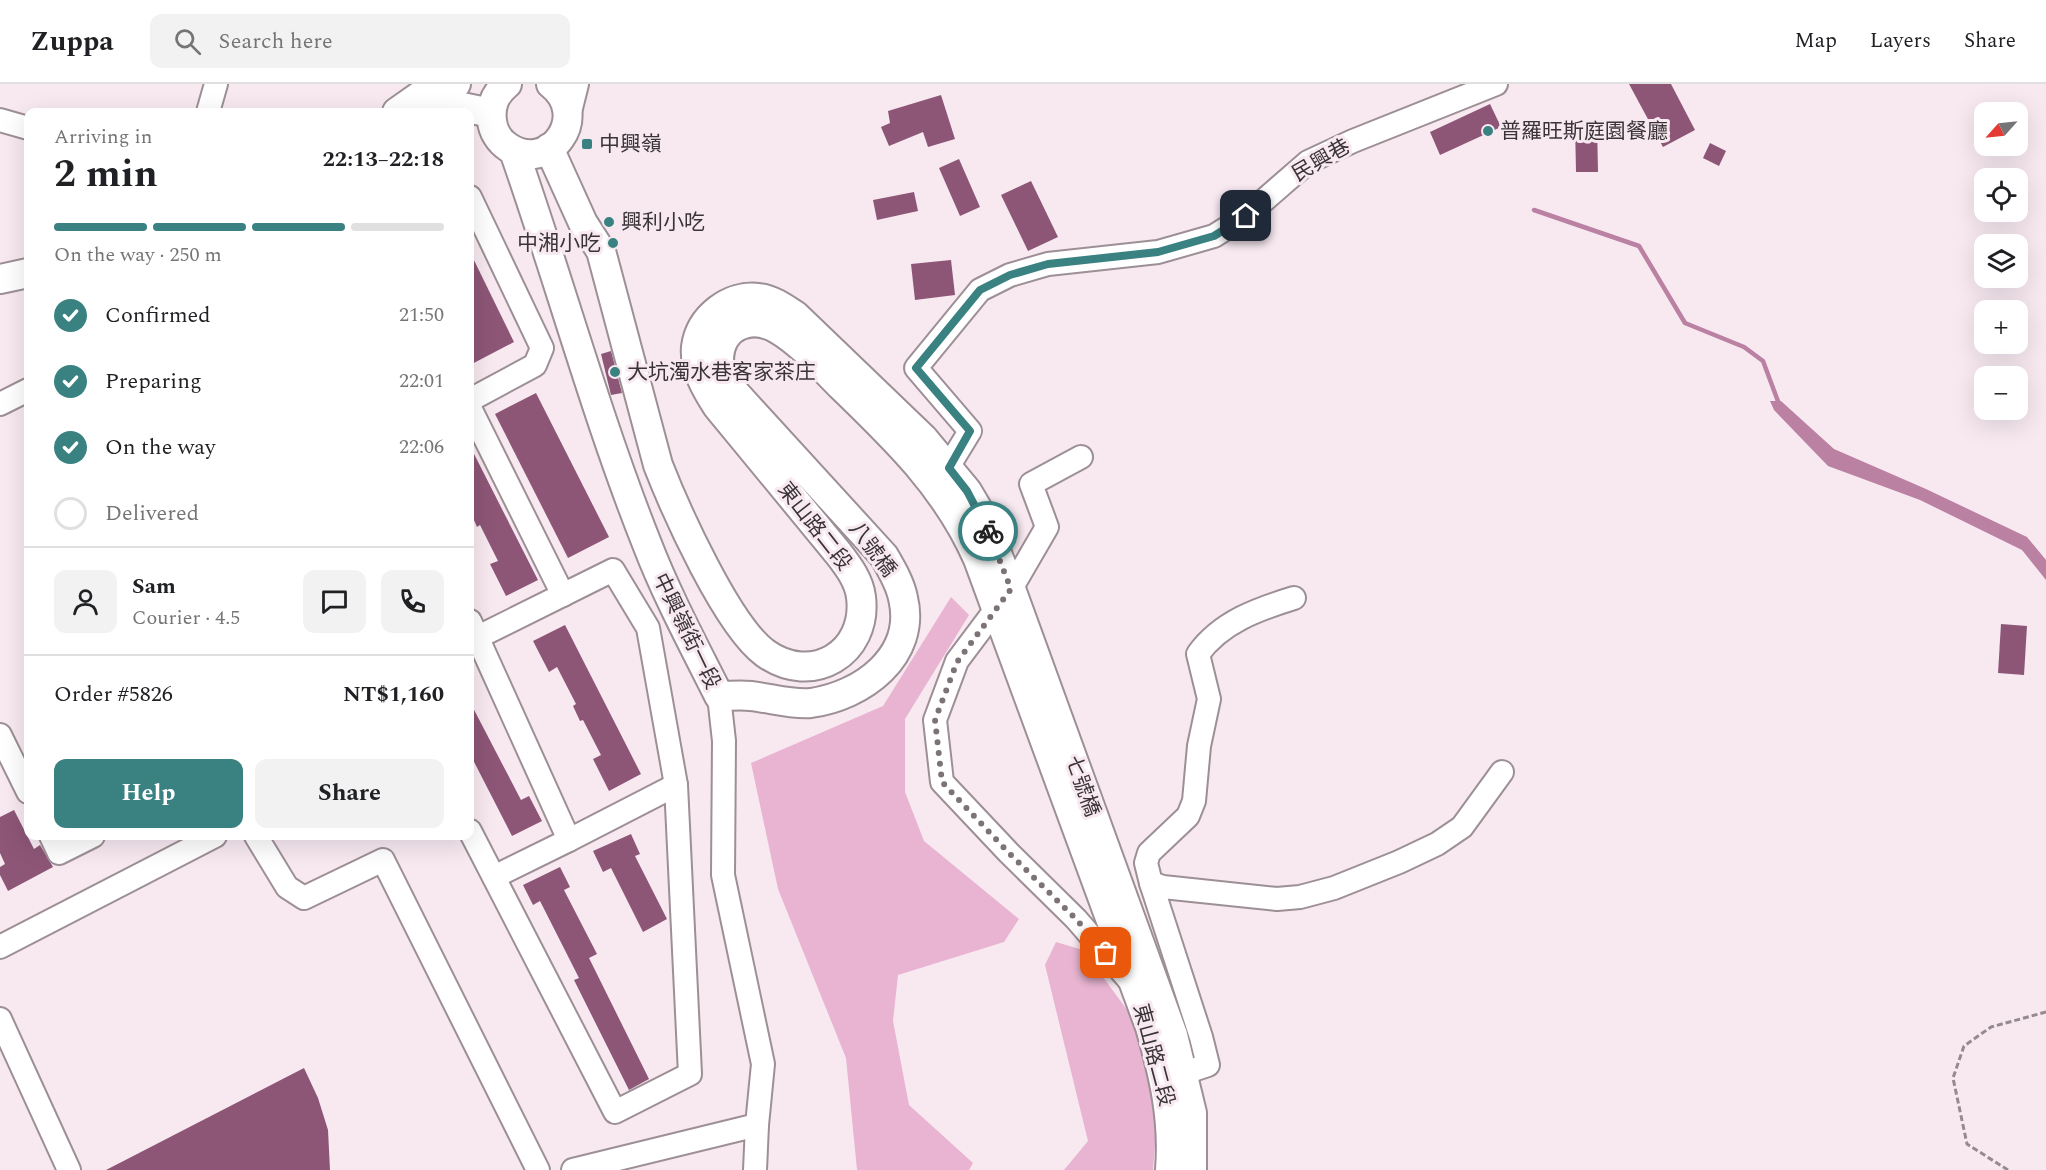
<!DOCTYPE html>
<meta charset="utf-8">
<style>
:root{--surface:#fff;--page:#f2f2f2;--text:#202124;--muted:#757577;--line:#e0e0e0;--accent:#398281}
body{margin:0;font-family:Spectral,"Noto Sans TC",serif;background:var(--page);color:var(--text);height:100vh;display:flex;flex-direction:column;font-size:22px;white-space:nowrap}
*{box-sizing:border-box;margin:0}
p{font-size:20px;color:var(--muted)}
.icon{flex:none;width:33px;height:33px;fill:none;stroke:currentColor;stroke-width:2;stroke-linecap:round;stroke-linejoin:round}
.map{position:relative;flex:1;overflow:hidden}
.drawer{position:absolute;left:24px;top:24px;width:450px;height:732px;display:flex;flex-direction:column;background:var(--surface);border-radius:12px;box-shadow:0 6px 24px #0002}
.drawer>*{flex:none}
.needle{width:39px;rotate:243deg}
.fabs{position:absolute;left:1974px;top:18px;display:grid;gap:12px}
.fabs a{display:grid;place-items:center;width:54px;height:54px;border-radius:12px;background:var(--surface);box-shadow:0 6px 24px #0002;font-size:30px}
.pin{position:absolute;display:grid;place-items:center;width:51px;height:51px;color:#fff;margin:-26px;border-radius:12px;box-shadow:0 3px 9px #0006}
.courier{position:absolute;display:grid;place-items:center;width:60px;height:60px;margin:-30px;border:4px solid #398281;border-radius:50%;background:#fff;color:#222;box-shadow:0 2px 8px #0007}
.headline em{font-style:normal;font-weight:700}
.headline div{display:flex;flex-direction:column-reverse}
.headline{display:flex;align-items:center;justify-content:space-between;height:102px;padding:0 30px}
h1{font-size:39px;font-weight:700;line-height:45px}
.bar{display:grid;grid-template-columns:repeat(4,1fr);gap:9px 6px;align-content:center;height:72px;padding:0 30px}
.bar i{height:8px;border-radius:4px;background:var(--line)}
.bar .current{background:var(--accent)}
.bar p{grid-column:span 4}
.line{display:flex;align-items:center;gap:15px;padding:0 30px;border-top:2px solid var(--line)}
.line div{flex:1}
.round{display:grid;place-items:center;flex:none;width:63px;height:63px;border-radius:12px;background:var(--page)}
ol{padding:0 30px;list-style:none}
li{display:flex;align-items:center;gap:18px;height:66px}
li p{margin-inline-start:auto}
li .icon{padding:6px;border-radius:50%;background:var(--accent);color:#fff;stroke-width:4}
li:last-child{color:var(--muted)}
li i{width:33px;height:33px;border:3px solid var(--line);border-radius:50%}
.cta{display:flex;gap:12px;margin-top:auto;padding:12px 30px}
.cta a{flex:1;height:69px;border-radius:12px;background:var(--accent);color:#fff;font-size:24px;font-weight:700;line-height:69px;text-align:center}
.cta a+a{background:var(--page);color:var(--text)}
header{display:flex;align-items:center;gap:36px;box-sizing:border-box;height:84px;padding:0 30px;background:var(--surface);border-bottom:2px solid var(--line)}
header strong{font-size:28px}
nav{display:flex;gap:33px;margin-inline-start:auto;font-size:21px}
.search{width:420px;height:54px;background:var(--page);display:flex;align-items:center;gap:15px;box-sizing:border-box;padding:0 21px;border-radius:12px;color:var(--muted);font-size:22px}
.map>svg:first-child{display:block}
</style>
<header>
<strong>Zuppa</strong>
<div class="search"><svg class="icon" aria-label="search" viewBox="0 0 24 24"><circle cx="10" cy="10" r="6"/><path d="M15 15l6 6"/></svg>Search here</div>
<nav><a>Map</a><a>Layers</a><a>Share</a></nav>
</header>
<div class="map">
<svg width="2046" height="1086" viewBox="0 0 2046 1086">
<rect width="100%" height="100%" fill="#f8e9f1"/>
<g fill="#e8b4d1">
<polygon points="951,513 969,531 905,635 905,708 924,757 1019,835 1004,858 898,891 893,937 909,1021 973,1079 969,1086 857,1086 846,974 778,805 751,679 883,622"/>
<polygon points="1056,858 1083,866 1139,942 1158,1020 1153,1086 1064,1086 1088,1057 1045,881"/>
</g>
<polygon fill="#bb81a2" points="1770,317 1781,317 1834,365 1926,405 2027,453 2046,476 2046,496 2022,466 1920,416 1828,382 1774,326"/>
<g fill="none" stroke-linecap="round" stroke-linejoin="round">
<polyline stroke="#bb81a2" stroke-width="4.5" points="1534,126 1639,162 1685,239 1744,263 1763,277 1779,320"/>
</g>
<g fill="#8d5677">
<polygon points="1629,0 1671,0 1695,46 1663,63"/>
<polygon points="941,11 955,55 928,63 923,48 889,62 881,43 890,39 888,27"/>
<polygon points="1490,20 1501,43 1440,71 1430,48"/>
<polygon points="1575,40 1597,40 1598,88 1576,88"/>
<polygon points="1710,59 1726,67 1719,82 1703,74"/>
<polygon points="959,75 980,123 960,132 939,84"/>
<polygon points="1031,97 1058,153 1028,167 1001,111"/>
<polygon points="914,108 918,127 877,136 873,116"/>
<polygon points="470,168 514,258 470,281"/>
<polygon points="951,176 955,211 915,216 911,180"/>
<polygon points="611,267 622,309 611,311 601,270"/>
<polygon points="536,309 609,453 568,474 495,330"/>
<polygon points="470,362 538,496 506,512 490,480 498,477 480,441 477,443 470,427"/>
<polygon points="2001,540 2027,542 2024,591 1998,589"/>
<polygon points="565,541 641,690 609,707 593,675 601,671 583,636 580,637 573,622 576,620 557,583 549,588 533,557"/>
<polygon points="470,618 521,716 529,712 542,737 512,752 470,670"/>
<polygon points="14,726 34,765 40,761 53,783 8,807 0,791 0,783 5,780 0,769 0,733"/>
<polygon points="631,750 640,770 635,772 667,835 643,848 611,784 603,788 593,767"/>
<polygon points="560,783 570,803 564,806 597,870 589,874 649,995 629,1006 574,896 579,894 540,817 533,821 523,801"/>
<polygon points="304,984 318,1014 328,1046 330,1086 106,1086"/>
</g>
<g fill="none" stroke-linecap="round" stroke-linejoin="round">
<g stroke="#9d8f96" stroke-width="26">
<g id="minor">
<polyline points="208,28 216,0"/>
<polyline points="0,36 28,44"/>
<polyline points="568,36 577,0"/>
<polyline points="470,113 542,264 535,281 470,316"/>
<polyline points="0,320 28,306"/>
<polyline points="470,324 563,511"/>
<polyline points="1081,373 1031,400 1047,443 1011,505 957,577 935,636 942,698 1009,769 1076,835 1129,896"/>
<polyline points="939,398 970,347 916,284 980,206 1010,191 1048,180 1158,168 1214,152 1246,132 1308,78 1353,57 1496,0"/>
<polyline points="470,537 569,756 676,701"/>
<polyline points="470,557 613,486 648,544 676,701 690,990 615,1028 470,747"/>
<polyline points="719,612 724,657 723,791 763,980 757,1041 755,1086"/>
<polyline points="0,651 28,708"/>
<polyline points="51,752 59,769 93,752"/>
<polyline points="256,752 287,803 304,814 383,776 538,1086"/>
<polyline points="494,793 569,756"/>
<path d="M1151,799L1146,779L1149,769L1188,732L1194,717L1199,662L1209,615L1198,570C1221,538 1258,525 1294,514"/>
<polyline points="0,863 215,752"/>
<polyline points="0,935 69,1086"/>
<polyline points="1166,995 1208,981 1201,953 1151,799 1163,803 1277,815 1300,813 1334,804 1399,778 1437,760 1462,743 1502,688"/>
<polyline points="573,1086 757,1041"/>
</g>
</g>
<g stroke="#9d8f96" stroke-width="32">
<g id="major">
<path d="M507,0C495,10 490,21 492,37C493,47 499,57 508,63C549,91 592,32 551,0"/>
<polyline points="397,28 424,9 456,0"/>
<polyline points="427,28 457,22 491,29"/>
<path d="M549,64L583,139L601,167L658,381C676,427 727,541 765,569C812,603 868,569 861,513C859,496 848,482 838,469L717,322C706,305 694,285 696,263C700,233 730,210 759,214C773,216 784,224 796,232L923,354L967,407L983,434L1011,505L1173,951L1192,1029V1086"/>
<path d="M514,67C560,198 596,332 647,460C667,512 694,562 719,612C730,612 741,611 751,612C770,614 792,621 811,619C862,612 917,572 903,514C900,499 892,486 884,472L736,310C729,300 719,286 719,274C721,240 753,230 779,246C802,260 821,282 840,301C895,354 947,404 978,475L1150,943C1164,992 1174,1035 1170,1086"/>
<polyline points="0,195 28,189"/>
</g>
</g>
<polyline stroke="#948a8f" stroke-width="3" stroke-dasharray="6 3" stroke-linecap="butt" points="2008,1086 1967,1060 1953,994 1964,962 1991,943 2046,928"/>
<use href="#minor" stroke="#fff" stroke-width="22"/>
<use href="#major" stroke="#fff" stroke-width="28"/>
</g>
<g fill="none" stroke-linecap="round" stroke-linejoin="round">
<polyline stroke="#7c7378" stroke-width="6" stroke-dasharray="0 10.8" points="988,447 1011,505 957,578 935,636 942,698 1009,769 1076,835 1106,869"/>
<polyline stroke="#398281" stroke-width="8" points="988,447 967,407 949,384 970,347 916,284 980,206 1010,191 1048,180 1158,168 1214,152 1246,132"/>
</g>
<g fill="#398281" stroke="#f8e9f1" stroke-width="2">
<circle cx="1488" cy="47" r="6"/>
<rect x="581" y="54" width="12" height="12" rx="3"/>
<circle cx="609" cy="138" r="6"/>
<circle cx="613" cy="159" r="6"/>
<circle cx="615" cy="288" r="6"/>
</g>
<g text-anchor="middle" stroke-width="6" stroke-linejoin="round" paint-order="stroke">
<g font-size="21" fill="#3a3437" stroke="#f8e9f1" text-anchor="start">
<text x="1500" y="54">普羅旺斯庭園餐廳</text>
<text x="599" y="67">中興嶺</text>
<text x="621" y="145">興利小吃</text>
<text x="601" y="166" text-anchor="end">中湘小吃</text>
<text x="627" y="295">大坑濁水巷客家茶庄</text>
</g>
<g font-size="21" fill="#3a3437" stroke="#f8e9f1">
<text transform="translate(1321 76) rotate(-30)" y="7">民興巷</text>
<text transform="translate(815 442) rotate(52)" y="7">東山路二段</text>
<text transform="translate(873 465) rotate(53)" y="7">八號橋</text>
<text transform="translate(687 547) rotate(64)" y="7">中興嶺街一段</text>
<text transform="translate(1083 702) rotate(70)" y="7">七號橋</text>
<text transform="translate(1154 971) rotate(75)" y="7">東山路二段</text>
</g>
</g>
</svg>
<div class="fabs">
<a><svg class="needle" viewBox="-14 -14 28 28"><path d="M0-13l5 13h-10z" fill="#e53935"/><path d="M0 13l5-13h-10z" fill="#757577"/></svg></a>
<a><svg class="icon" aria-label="locate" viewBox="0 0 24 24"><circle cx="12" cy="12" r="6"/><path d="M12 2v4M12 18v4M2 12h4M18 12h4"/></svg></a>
<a><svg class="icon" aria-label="layers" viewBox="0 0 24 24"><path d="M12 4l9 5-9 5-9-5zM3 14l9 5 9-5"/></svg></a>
<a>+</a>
<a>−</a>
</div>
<div class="pin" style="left:1106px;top:869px;background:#ea580c"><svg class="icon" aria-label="bag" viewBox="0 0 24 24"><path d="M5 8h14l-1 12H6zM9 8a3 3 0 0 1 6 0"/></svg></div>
<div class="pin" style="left:1246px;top:132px;background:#1f2937"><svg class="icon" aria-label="home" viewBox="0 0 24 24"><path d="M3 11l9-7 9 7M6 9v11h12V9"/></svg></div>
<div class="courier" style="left:988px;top:447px"><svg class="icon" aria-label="bike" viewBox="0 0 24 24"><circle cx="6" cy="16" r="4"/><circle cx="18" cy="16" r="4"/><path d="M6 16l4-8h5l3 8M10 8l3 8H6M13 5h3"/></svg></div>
<section class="drawer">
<div class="headline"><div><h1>2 min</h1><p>Arriving in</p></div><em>22:13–22:18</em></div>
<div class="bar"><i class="current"></i><i class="current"></i><i class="current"></i><i></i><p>On the way · 250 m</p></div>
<ol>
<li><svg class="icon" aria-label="check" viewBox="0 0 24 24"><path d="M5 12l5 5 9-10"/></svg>Confirmed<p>21:50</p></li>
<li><svg class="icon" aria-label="check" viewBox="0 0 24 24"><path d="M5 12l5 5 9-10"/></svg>Preparing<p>22:01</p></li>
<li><svg class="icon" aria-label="check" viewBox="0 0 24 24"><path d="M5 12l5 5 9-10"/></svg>On the way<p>22:06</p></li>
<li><i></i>Delivered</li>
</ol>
<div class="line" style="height:108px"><a class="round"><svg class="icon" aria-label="person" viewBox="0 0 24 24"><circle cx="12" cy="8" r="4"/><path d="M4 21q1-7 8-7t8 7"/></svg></a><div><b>Sam</b><p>Courier · 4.5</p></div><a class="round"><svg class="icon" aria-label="chat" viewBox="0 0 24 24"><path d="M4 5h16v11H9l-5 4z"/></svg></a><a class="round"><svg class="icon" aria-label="phone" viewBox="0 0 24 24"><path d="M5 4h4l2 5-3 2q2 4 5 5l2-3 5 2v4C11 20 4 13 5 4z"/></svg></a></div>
<div class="line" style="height:78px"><div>Order #5826</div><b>NT$1,160</b></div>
<div class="cta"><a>Help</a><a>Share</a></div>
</section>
</div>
